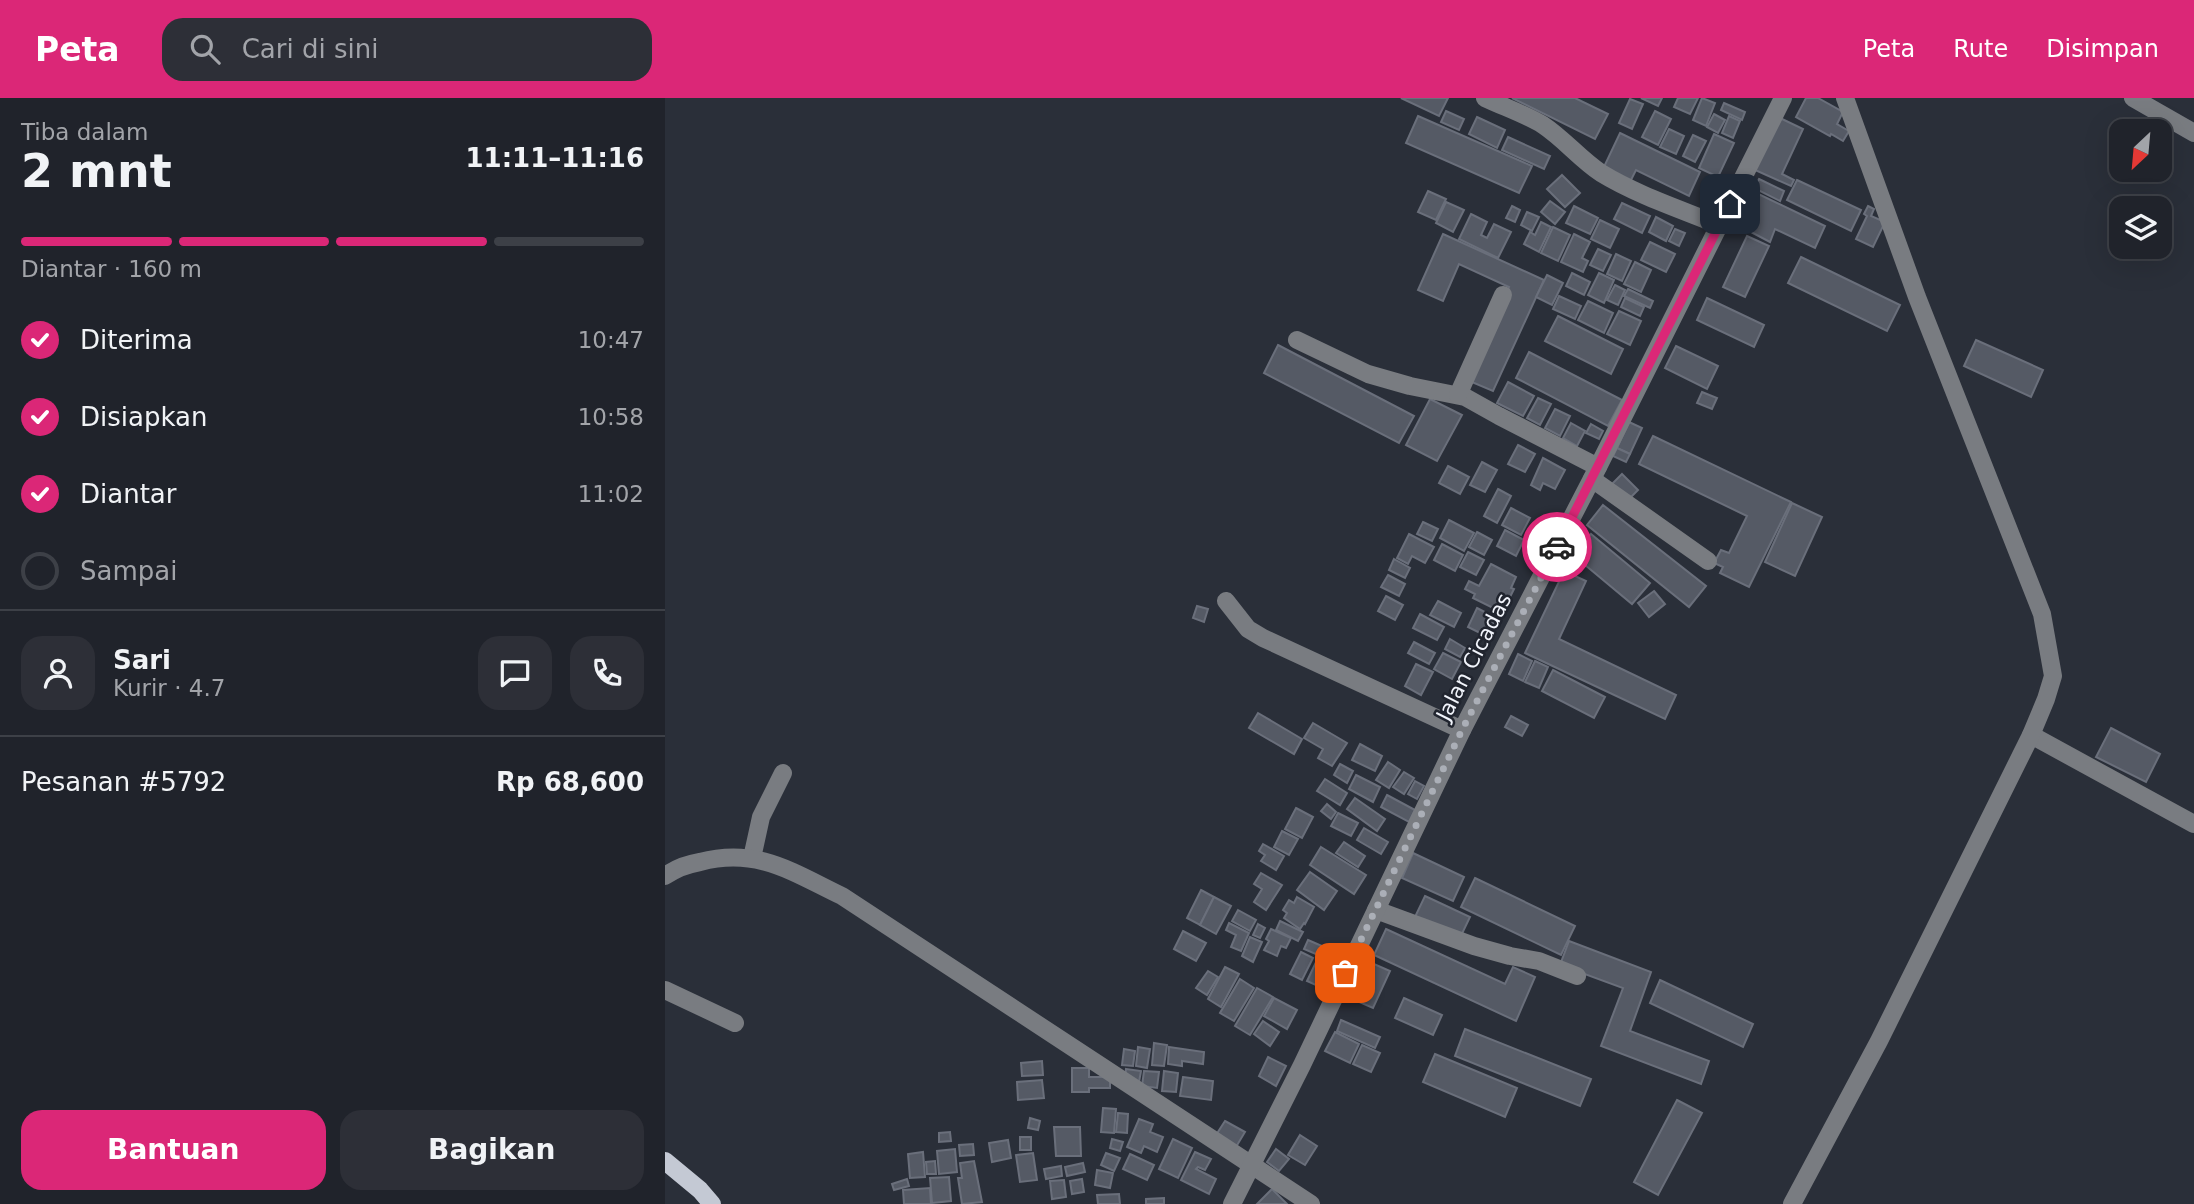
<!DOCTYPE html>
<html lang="id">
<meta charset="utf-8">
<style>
:root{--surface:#20232b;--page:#2d2f37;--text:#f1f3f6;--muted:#a2a4a9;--line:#3d4047;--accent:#db2777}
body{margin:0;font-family:"DejaVu Sans",sans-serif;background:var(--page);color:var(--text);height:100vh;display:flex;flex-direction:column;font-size:26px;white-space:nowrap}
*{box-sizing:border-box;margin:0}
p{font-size:23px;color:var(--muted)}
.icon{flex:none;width:38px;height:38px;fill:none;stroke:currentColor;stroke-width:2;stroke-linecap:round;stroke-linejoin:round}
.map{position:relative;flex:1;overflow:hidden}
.details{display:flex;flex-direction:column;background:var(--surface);width:665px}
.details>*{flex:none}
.needle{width:46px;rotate:206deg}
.buttons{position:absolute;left:1444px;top:21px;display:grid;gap:14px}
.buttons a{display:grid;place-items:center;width:63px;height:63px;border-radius:14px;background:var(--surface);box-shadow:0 7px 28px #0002,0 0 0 2px var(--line);font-size:35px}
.pin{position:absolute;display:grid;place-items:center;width:60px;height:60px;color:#fff;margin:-30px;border-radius:14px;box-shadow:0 4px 10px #0006}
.courier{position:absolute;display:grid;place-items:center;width:70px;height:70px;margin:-35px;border:5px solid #db2777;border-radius:50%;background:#fff;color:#222;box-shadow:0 2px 9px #0007}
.headline em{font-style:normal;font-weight:600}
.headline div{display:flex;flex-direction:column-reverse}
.headline{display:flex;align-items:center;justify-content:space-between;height:119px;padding:0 21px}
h1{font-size:46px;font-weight:600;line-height:52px}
.bar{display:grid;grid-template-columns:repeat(4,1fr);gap:10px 7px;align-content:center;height:84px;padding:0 21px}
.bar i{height:9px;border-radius:5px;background:var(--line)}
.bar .current{background:var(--accent)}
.bar p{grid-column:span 4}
.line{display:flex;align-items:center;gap:18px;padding:0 21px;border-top:2px solid var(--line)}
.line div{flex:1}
.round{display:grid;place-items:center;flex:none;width:74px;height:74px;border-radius:21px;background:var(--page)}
ol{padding:0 21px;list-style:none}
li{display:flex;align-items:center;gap:21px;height:77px}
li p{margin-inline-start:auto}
li .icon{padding:7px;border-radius:50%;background:var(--accent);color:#fff;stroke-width:4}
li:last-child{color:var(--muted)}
li i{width:38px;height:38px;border:4px solid var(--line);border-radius:50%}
.cta{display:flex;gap:14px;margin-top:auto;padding:14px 21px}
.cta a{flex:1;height:80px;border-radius:21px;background:var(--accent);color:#fff;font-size:28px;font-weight:600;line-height:80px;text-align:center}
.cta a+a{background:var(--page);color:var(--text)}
header{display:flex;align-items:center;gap:42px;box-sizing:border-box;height:98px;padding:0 35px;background:var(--accent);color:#fff}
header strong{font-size:33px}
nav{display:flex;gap:38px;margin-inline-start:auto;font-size:24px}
.search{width:490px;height:63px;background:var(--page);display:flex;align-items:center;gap:18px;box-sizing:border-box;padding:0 24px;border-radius:21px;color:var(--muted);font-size:26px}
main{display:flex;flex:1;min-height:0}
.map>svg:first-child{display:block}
</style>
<header>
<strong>Peta</strong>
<div class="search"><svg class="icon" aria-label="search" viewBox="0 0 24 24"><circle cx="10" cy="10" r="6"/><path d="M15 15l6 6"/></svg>Cari di sini</div>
<nav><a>Peta</a><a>Rute</a><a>Disimpan</a></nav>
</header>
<main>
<section class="details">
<div class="headline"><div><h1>2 mnt</h1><p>Tiba dalam</p></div><em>11:11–11:16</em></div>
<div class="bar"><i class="current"></i><i class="current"></i><i class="current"></i><i></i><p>Diantar · 160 m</p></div>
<ol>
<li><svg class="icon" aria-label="check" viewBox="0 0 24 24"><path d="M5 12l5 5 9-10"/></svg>Diterima<p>10:47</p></li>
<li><svg class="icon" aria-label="check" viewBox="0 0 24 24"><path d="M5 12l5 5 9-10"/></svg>Disiapkan<p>10:58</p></li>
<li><svg class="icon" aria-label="check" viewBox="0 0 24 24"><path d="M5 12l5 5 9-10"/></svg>Diantar<p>11:02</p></li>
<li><i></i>Sampai</li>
</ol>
<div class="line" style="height:126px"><a class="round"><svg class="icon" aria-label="person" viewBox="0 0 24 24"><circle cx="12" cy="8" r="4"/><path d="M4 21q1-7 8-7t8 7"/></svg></a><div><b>Sari</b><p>Kurir · 4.7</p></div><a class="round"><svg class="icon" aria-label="chat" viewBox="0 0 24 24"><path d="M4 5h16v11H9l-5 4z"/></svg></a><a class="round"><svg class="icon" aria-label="phone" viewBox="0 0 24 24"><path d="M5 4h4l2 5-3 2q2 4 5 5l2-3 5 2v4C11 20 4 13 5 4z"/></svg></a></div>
<div class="line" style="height:91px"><div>Pesanan #5792</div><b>Rp 68,600</b></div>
<div class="cta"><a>Bantuan</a><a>Bagikan</a></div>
</section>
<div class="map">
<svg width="1529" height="1106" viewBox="0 0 1529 1106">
<rect width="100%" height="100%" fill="#2a2f39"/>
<g fill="#555a65" stroke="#6a6f7b" stroke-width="2">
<polygon points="736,0 783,0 774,18"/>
<polygon points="847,0 910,0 943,16 930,41"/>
<polygon points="976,0 997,0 993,8"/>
<polygon points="1013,0 1033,0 1025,16 1009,9"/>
<polygon points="1037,0 1050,5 1041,28 1028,22"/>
<polygon points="1141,0 1153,0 1178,14 1172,26 1184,33 1178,43 1166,36 1165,38 1131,19"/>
<polygon points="965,1 978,6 967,31 954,25"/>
<polygon points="1059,5 1080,14 1077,22 1056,12"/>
<polygon points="781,13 799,21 794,32 776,24"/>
<polygon points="990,13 1006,21 993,47 977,39"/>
<polygon points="1049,16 1060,22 1053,35 1042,29"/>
<polygon points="753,18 867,68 854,95 741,45"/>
<polygon points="1064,18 1075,23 1068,40 1057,35"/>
<polygon points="812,19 840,32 832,50 804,36"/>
<polygon points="1115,20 1138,31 1117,76 1129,82 1126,88 1090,72"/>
<polygon points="1004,31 1019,38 1011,56 995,49"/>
<polygon points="955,35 1035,74 1024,98 971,72 964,86 937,73"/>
<polygon points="1049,36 1069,45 1053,79 1034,70"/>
<polygon points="1028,37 1041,43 1030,64 1018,58"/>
<polygon points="843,39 885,58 879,71 837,52"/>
<polygon points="897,77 915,95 900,109 882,91"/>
<polygon points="1094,81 1119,93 1115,103 1089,90"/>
<polygon points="1132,82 1196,112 1186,133 1122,102"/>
<polygon points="1083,91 1160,128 1150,150 1110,131 1105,144 1086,134 1092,122 1072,113"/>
<polygon points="763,93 781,101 771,122 753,114"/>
<polygon points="885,103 900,114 890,126 876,114"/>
<polygon points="781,104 799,112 788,134 771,125"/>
<polygon points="957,105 985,118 977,135 949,121"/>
<polygon points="847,108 855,112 850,124 841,120"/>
<polygon points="909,108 933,120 925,136 901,125"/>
<polygon points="1203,108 1209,111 1206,118 1220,124 1208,149 1191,141 1202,118 1199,116"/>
<polygon points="862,114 874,119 867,133 856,127"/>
<polygon points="806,116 822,124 816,137 822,140 829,126 846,134 833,160 794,141"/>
<polygon points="991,119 1008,128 1001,143 984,134"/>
<polygon points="935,122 954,131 945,150 926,141"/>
<polygon points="876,124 886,129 874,154 859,146 865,134 870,137"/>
<polygon points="888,129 905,137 893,163 876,155"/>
<polygon points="1010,131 1020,135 1014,148 1004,143"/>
<polygon points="778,136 879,182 828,293 802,282 844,189 794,166 778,203 753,192"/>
<polygon points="909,136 925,144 917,160 923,163 918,174 896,164"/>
<polygon points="1082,138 1104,148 1080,199 1058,189"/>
<polygon points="985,144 1010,156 1001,174 976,162"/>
<polygon points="933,151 946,157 938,173 925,167"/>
<polygon points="951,156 966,163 957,183 942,176"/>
<polygon points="1136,159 1235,207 1222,233 1123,185"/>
<polygon points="970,164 986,172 976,194 959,186"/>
<polygon points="907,175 925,184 919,197 901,188"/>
<polygon points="934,175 949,182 939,205 923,197"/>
<polygon points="882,177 898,185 887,207 871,199"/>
<polygon points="950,187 960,192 953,207 942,202"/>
<polygon points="963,191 988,203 985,210 959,198"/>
<polygon points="894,198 916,208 910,221 888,211"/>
<polygon points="960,200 979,209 975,218 956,209"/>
<polygon points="1042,200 1099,227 1089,249 1032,222"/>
<polygon points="923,203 948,215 939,235 913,222"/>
<polygon points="954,213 976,223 965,247 942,236"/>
<polygon points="893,218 958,251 946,276 880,243"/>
<polygon points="1311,242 1378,272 1366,299 1299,268"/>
<polygon points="613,247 749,318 734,345 599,275"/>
<polygon points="1011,248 1053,268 1042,291 1000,270"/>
<polygon points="864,254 957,302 943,328 851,280"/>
<polygon points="843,284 869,298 858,318 832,305"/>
<polygon points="1037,294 1052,300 1047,311 1032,305"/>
<polygon points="873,300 886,306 875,327 862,320"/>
<polygon points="765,301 797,317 772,363 741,347"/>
<polygon points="890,311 905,318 895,338 880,330"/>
<polygon points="964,324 977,330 965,356 952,350"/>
<polygon points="906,325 920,333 912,348 898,340"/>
<polygon points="926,326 938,333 934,341 921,335"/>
<polygon points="988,338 1126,404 1084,489 1055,475 1058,469 1049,465 1056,452 1064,455 1082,418 974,366"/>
<polygon points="853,347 870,356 860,374 843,366"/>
<polygon points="952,350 965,356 961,364 948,358"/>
<polygon points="878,360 900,372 890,391 878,385 875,392 866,387"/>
<polygon points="817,364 832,372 820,394 805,387"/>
<polygon points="783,368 804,379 795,396 774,385"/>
<polygon points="957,376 973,392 962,403 946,387"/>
<polygon points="833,391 846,398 832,425 819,418"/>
<polygon points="1127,405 1157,419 1130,478 1100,464"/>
<polygon points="938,407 1041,488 1024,509 922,427"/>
<polygon points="846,410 865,420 856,437 837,427"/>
<polygon points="784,422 809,435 799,453 775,440"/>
<polygon points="758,424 773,431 767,443 752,436"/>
<polygon points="840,432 859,442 851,458 832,448"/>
<polygon points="812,434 827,442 819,457 804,449"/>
<polygon points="744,436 769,449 760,465 747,458 743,466 732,460"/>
<polygon points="926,436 985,485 967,506 908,457"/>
<polygon points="777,446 798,457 790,473 769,462"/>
<polygon points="803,454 819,462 811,477 795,469"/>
<polygon points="729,461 745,470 740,480 724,472"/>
<polygon points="826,466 851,479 846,490 849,491 842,505 839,503 834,513 808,500 810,496 800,491 804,483 814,488"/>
<polygon points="899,473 921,483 894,541 1011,597 1000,621 860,555"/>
<polygon points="723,477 740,486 734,498 716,489"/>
<polygon points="989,493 1000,506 984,519 973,505"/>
<polygon points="721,498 738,507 730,522 713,513"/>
<polygon points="773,503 796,515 789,529 765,517"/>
<polygon points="532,508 543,511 539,524 528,520"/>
<polygon points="812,510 831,520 821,538 803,529"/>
<polygon points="755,516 779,529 772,542 748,530"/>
<polygon points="785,541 800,550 795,559 780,551"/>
<polygon points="749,544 770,555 764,566 743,555"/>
<polygon points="778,555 796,564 787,581 769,571"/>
<polygon points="853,556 867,563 858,583 844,576"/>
<polygon points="870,563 883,569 874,590 860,584"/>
<polygon points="751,566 768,574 756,597 740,588"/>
<polygon points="888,572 940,599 929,620 877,593"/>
<polygon points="593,615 637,641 629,656 584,630"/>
<polygon points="846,618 863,627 857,638 840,629"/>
<polygon points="648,625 682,645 667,668 653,660 658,651 639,640"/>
<polygon points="1446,630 1495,656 1481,684 1431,659"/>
<polygon points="695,646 717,658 710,673 687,662"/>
<polygon points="723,664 735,672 724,690 711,682"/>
<polygon points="675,666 688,673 682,685 669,677"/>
<polygon points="739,674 749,680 739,696 728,689"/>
<polygon points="691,677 715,689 708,704 684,691"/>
<polygon points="660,681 682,695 675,707 652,693"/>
<polygon points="750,683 759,688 752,701 743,696"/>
<polygon points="722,697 750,712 744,724 716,709"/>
<polygon points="690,700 720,721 712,733 682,711"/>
<polygon points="662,706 671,714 666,721 656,713"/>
<polygon points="631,710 648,719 637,740 620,731"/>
<polygon points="673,715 693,725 686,738 666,728"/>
<polygon points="699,730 723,744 716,756 692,742"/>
<polygon points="617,733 633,741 624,757 609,749"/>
<polygon points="679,744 700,758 693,769 671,755"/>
<polygon points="598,746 619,758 611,772 596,763 600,757 594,753"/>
<polygon points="656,749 701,777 689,796 645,767"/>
<polygon points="748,755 799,779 788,803 737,780"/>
<polygon points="645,774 672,793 659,812 632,792"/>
<polygon points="596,775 617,787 601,812 589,804 597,791 589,786"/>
<polygon points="810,780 910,828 896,857 796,809"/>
<polygon points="536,792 549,799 535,827 522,820"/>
<polygon points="760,798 805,819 794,842 749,821"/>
<polygon points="549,799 566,808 551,836 535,827"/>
<polygon points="632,799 649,809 640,826 639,825 635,831 619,820 622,815 618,812 624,802 629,805"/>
<polygon points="573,812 591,822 585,833 567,823"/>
<polygon points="615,823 638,834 633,843 611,832"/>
<polygon points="564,825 584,835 576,853 566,849 571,837 561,832"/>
<polygon points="593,826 600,830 595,840 588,837"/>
<polygon points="606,831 626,840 621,850 616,848 612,858 599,852 604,843 601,841"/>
<polygon points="721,831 840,886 848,869 870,879 851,923 709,857"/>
<polygon points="518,833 541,845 531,863 509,851"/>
<polygon points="585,839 597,844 588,864 577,858"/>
<polygon points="643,842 657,848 653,857 639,851"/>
<polygon points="904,843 986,874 965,933 1044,963 1036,986 936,948 958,890 895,867"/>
<polygon points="636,854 648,860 637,882 625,876"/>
<polygon points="660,856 673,863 670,868 657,862"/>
<polygon points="652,862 662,867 653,888 642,883"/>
<polygon points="702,863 725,873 708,910 685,900"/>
<polygon points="560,869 574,876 556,909 543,901"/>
<polygon points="543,873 553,879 542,897 531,890"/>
<polygon points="575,881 589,890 569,923 555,915"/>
<polygon points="995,882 1088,926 1078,949 985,905"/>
<polygon points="592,890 608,899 585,937 570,928"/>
<polygon points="609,900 632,912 622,931 599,918"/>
<polygon points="739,900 777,917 768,937 730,920"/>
<polygon points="676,922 715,939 710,950 672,933"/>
<polygon points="598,923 614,934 605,948 589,936"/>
<polygon points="800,931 926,981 915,1008 790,958"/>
<polygon points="670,934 694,946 685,965 660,953"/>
<polygon points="489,945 502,947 499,968 487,967"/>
<polygon points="697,947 715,955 706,974 688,966"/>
<polygon points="473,949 485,951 482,970 471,968"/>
<polygon points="504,949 539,954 538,966 517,963 517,968 503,966"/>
<polygon points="459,951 470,953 468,968 457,967"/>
<polygon points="770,956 852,990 840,1019 758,984"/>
<polygon points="603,959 621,968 611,988 594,978"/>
<polygon points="377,963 378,977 357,978 356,965"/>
<polygon points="407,970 424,970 424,979 445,979 445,990 424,990 424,994 407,994"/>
<polygon points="461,971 476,973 474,984 460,982"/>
<polygon points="479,973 494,974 492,990 477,988"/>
<polygon points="499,973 513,975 511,994 497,993"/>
<polygon points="518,979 548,983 546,1002 515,998"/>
<polygon points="377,982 379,1000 353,1002 352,984"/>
<polygon points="1012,1002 1037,1015 993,1097 969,1084"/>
<polygon points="438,1010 451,1011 449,1035 436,1034"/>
<polygon points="453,1015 463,1016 462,1035 451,1034"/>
<polygon points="365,1020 375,1023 373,1032 363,1030"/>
<polygon points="474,1021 488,1026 485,1034 498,1039 492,1054 479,1048 476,1055 462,1049"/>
<polygon points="560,1023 580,1034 571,1049 551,1037"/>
<polygon points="389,1029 415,1029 416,1058 391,1058"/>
<polygon points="285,1034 286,1043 274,1044 274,1035"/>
<polygon points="635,1037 652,1048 640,1067 623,1057"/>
<rect x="355" y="1039" width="11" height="13"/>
<polygon points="447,1041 458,1044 455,1053 445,1050"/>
<polygon points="508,1041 527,1050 513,1080 494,1071"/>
<polygon points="343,1042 346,1060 327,1064 324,1045"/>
<polygon points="308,1046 309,1057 295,1058 294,1047"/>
<polygon points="290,1051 292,1074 274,1076 272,1053"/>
<polygon points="611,1051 624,1061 614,1073 602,1064"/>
<polygon points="258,1054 260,1079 245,1080 243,1056"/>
<polygon points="530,1054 546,1061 540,1072 533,1069 531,1071 551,1081 544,1096 516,1082"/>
<polygon points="368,1055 372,1082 355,1084 351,1057"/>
<polygon points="441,1055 455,1060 449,1073 436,1067"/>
<polygon points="465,1056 489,1067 482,1082 458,1071"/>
<polygon points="270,1063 271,1076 262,1076 261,1064"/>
<polygon points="309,1063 317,1104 297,1106 293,1080 297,1080 295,1065"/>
<polygon points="418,1065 420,1074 402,1078 400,1069"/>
<polygon points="396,1068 397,1078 381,1081 379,1071"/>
<polygon points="432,1072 448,1075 445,1090 430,1087"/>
<polygon points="284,1079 286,1103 267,1105 265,1080"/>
<polygon points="242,1081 244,1088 229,1092 227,1086"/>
<polygon points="417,1081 419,1094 407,1096 405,1083"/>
<polygon points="399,1082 401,1099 387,1101 385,1083"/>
<polygon points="265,1090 266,1106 239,1106 238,1092"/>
<polygon points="607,1091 622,1106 592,1106"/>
<polygon points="454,1096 455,1106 433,1106 432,1097"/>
<polygon points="499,1100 499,1106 481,1106 481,1101"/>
</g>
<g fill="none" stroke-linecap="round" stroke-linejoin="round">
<g stroke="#797c81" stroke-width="18">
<path d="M820,0C839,9 860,16 878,27C899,41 915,61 936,75C972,97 1015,111 1054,127"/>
<polyline points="1468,0 1529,35"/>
<polyline points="632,242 703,276 745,288 800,299 834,318 933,369"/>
<polyline points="793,297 838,197"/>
<polyline points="927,381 1043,463"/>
<polyline points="561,503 583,531 598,540 797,632"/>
<polyline points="1366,637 1529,726"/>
<polyline points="87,760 96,719 118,675"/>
<path d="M0,778C10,771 23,766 35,764C92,749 127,774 177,798L646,1106"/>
<polyline points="711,812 809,848 845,858 874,863 912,878"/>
<polyline points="0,892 70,925"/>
<polyline points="567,1106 637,967 797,632 933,369 1118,0"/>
<polyline points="1127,1106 1214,943 1366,637 1381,601 1388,578 1377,516 1252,199 1180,0"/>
</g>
<polyline stroke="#c4c9d4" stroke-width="18" points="0,1063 35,1092 47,1106"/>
</g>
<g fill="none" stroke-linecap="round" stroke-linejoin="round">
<polyline stroke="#abafb7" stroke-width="7" stroke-dasharray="0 12.6" points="680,875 797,632 892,449"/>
<polyline stroke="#db2777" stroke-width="9" points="892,449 1065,106"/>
</g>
<g text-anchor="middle" stroke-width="5" stroke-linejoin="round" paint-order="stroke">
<g font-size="21" fill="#f1f4fb" stroke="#21252f">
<text transform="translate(809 559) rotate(-63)" y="7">Jalan Cicadas</text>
</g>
</g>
</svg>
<div class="buttons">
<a><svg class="needle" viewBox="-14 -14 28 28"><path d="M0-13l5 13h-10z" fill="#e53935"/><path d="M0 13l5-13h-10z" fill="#a2a4a9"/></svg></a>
<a><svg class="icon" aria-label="layers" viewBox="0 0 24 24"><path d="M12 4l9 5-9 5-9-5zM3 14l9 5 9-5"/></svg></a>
</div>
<div class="pin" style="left:680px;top:875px;background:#ea580c"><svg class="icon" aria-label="bag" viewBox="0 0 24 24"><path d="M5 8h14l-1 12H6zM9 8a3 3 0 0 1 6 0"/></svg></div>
<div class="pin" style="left:1065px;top:106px;background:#1f2937"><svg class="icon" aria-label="home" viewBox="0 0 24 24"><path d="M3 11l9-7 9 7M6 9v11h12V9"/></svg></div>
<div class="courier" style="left:892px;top:449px"><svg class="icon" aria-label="car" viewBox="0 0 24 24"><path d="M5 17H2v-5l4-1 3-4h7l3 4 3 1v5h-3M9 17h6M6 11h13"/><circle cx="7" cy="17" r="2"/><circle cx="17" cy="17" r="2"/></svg></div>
</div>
</main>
